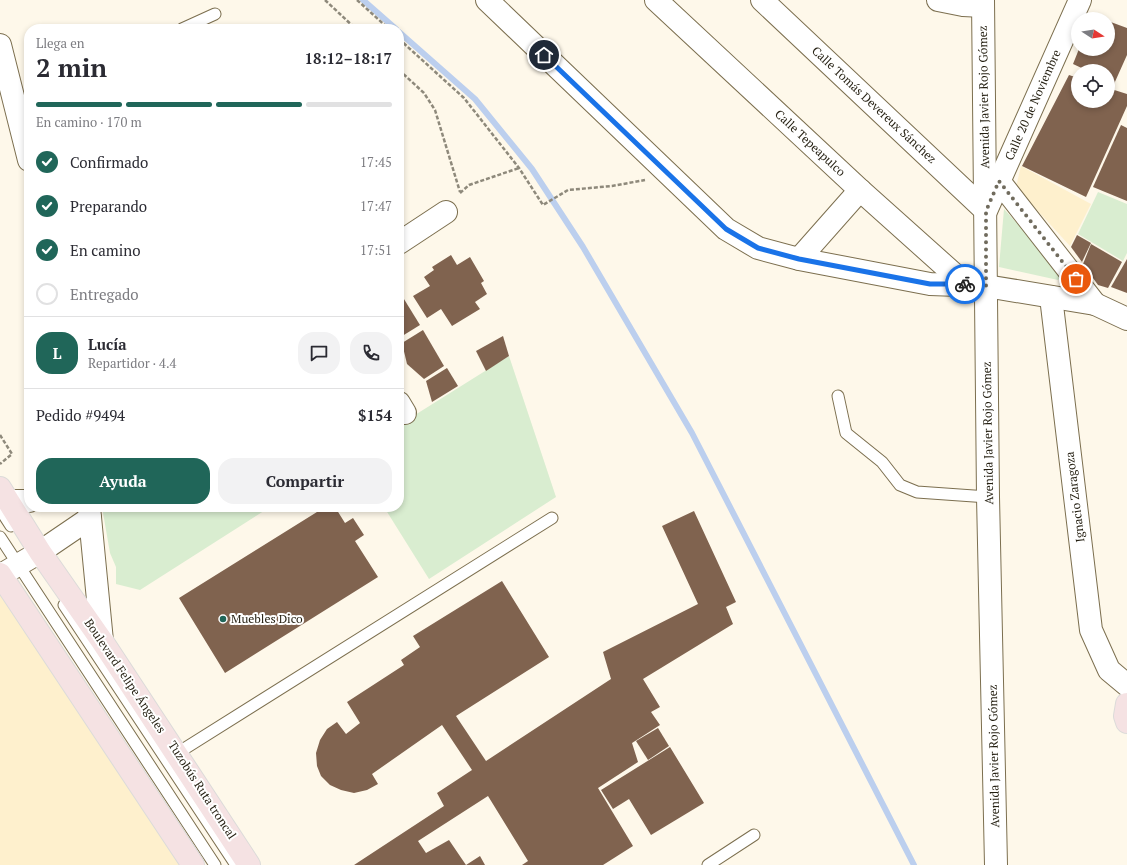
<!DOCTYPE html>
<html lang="es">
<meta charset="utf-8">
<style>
:root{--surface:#fff;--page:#f2f2f3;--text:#2b2b33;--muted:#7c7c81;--line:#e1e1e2;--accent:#206659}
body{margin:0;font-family:"PT Serif",serif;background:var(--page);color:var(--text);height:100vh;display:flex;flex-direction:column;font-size:15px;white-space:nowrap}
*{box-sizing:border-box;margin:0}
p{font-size:13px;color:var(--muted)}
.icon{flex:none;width:22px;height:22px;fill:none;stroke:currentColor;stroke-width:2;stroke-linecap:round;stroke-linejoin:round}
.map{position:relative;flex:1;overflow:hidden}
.sheet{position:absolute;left:24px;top:24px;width:380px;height:488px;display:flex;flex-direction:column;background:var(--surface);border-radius:16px;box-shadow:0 2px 6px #0003}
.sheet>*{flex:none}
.needle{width:26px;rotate:102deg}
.fabs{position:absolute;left:1071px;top:12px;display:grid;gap:8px}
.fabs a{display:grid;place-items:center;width:44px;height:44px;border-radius:50%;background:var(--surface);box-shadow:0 2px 6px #0003;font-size:20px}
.pin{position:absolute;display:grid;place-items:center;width:34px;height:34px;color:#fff;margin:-17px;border:2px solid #fff;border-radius:50%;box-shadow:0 1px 4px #0007}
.courier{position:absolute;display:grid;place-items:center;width:40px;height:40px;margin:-20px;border:3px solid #1a73e8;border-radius:50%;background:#fff;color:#222;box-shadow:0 1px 5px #0007}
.head em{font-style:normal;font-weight:800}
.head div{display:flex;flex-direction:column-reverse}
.head{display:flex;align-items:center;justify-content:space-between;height:68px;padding:0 12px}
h1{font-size:26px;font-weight:800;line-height:30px}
.bar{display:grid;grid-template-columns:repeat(4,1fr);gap:6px 4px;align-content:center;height:48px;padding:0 12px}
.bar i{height:5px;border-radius:3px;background:var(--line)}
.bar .active{background:var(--accent)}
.bar p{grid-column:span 4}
.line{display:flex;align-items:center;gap:10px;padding:0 12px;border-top:1px solid var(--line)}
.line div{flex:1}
.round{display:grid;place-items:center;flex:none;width:42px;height:42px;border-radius:16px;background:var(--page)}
ol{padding:0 12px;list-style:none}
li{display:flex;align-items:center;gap:12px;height:44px}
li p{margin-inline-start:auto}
li .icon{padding:4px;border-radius:50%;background:var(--accent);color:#fff;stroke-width:4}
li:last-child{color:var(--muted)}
li i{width:22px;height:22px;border:2px solid var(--line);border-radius:50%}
.button{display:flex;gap:8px;margin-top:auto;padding:8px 12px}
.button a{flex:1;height:46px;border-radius:16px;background:var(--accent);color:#fff;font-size:16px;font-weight:800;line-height:46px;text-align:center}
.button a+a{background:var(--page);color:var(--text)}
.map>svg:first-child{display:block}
</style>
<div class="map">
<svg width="1127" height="865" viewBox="0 0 1127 865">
<rect width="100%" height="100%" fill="#fef8ea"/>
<g fill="#fef0cd">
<polygon points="1021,166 1091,204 1070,246 1016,187"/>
<polygon points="0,591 187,865 0,865"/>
</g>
<g fill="#d9edd0">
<polygon points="1098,192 1127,204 1127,253 1123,261 1078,234"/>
<polygon points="1004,209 1058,268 1062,275 1058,280 999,267"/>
<polygon points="509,356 556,497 429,579 384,507 399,507 399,425"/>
<polygon points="102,507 270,507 140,590 116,584 116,567 110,553"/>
</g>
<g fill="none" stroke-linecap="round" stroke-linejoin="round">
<g stroke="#bccfee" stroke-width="6">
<polyline points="363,0 396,29"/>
<polyline points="399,32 475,99 532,169 583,247 692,433 914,865"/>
</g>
</g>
<g fill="#80634f">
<polygon points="1093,15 1104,19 1091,19"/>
<polygon points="1108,21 1127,28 1127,55 1114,84 1108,81 1108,71 1088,71 1073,64 1079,49 1108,49"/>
<polygon points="1069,75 1078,78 1078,101 1108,101 1108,88 1127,94 1127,106 1086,197 1022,166"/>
<polygon points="1121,125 1127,128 1127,201 1093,187"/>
<polygon points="1077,235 1091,243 1082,262 1071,247"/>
<polygon points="1091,244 1122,262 1108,288 1098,285 1083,264"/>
<polygon points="451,255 457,265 470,257 484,281 481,283 487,294 475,302 480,309 452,326 441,309 427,318 413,296 430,286 424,277 434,270 432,267"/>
<polygon points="1127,259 1127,293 1111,287"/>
<polygon points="399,291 420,325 399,338"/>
<polygon points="423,330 444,366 424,379 407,364 402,343"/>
<polygon points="503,336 509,356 486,371 476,351"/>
<polygon points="447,368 458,386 432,402 426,381"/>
<polygon points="325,507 335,507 345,523 353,518 364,535 355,541 378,577 225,673 179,598"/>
<polygon points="694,511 736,602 726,607 733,624 643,679 660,707 651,712 660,725 632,743 638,762 598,788 633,846 603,865 522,865 528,861 488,796 418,841 426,853 449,840 466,865 480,856 485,865 354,865 444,806 437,793 472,770 442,725 372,774 378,784 367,790 354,793 341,790 330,785 321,776 317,766 316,753 320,740 327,729 337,722 346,734 360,723 347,702 404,665 401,660 420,647 413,636 502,581 549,657 456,716 486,761 611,679 603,652 698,604 662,526"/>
<polygon points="658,728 669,746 648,760 636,741"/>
<polygon points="670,747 704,803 651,835 629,799 613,809 601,790"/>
</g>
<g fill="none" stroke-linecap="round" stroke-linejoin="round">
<g stroke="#7c6f4f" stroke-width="13">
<g id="service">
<polyline points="182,29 215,14"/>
<polyline points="838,396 846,433 882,462 900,485 917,492 988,497"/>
<polyline points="0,509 11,526"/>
<polyline points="0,537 215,865"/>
<polyline points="64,605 236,865"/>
<polyline points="176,754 552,518"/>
<polyline points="708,865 754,835"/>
</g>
</g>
<g stroke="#7c6f4f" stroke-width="24">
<g id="minor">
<polyline points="487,0 726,229 758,248 799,259 930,284 986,286 1095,304 1127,319"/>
<polyline points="656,0 860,190 965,284"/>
<polyline points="762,0 986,211 1080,0"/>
<polyline points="938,0 963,5 983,6"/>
<polyline points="0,45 29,160"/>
<polyline points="999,181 1095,304"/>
<polyline points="399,243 446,212"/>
<polyline points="799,259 860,190"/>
<polyline points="1051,297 1091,630 1109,670 1127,685"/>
<polyline points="399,403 405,413"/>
<polyline points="8,501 29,501"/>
<polyline points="89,507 102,641"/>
<polyline points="1,575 40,552 90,518"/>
</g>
</g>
<g stroke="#7c6f4f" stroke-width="24">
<polyline id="tertiary" points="983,0 988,497 996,865"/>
</g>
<g stroke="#dcdbd9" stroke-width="24">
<g id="primary">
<polyline points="0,488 40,552 102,641 249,865"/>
<polyline points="0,574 193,865"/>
<polyline points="1127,704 1125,716 1127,722"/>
</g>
</g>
<g stroke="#8e897b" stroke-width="2.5" stroke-dasharray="4 2" stroke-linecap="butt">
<polyline points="325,0 356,29"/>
<polyline points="357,0 389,29"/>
<polyline points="399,39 464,98 519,168 543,205 568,190 612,186 645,180"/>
<polyline points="399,70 424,93 435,110 460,192"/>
<polyline points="460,193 469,185 519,168"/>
<polyline points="0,435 12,454 0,464"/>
</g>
<use href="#service" stroke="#fff" stroke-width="11"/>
<use href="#minor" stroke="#fff" stroke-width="22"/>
<use href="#tertiary" stroke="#fff" stroke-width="22"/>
<use href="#primary" stroke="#f5e2e3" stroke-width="22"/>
</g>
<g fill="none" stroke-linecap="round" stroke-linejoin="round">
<polyline stroke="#706b5d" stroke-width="4" stroke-dasharray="0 7.2" points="965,284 986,286 986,211 999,181 1076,279"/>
<polyline stroke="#1a73e8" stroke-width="5" points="544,55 726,229 758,248 799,259 930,284 965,284"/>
</g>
<circle fill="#206659" stroke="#fff" stroke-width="1.5" cx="223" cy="619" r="4"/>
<g text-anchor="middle" stroke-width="4" stroke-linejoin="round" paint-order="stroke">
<g font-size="12" fill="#241f11" stroke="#fff">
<text transform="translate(984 97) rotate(-91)" y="4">Avenida Javier Rojo Gómez</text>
<text transform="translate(874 105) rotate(43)" y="4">Calle Tomás Devereux Sánchez</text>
<text transform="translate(1033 105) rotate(-66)" y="4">Calle 20 de Noviembre</text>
<text transform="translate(810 143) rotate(43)" y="4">Calle Tepeapulco</text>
<text transform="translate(988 433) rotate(-91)" y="4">Avenida Javier Rojo Gómez</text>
<text transform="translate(1075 497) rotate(-97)" y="4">Ignacio Zaragoza</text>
<text transform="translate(125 676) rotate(56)" y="4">Boulevard Felipe Ángeles</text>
<text transform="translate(994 756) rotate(-91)" y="4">Avenida Javier Rojo Gómez</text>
<text transform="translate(202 790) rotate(57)" y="4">Tuzobús Ruta troncal</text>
</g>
<g font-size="12" fill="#241f11" stroke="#fff" text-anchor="start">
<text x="231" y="623">Muebles Dico</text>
</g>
</g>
</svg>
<div class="fabs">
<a><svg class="needle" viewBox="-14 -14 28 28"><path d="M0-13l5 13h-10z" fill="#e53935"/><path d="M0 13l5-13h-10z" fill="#7c7c81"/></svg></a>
<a><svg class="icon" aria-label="locate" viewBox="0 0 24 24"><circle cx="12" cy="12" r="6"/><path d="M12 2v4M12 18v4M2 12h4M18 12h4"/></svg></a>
</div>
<div class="pin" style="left:1076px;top:279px;background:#ea580c"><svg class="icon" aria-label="bag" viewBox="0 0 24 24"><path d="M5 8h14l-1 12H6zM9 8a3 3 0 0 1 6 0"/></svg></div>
<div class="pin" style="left:544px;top:55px;background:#1f2937"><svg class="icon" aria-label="home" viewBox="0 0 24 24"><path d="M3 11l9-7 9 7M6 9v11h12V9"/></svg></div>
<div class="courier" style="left:965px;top:284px"><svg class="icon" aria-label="bike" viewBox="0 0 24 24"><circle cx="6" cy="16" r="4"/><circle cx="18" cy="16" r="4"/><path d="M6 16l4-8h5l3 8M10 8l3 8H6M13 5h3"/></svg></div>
<section class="sheet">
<div class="head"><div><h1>2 min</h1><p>Llega en</p></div><em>18:12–18:17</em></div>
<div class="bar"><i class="active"></i><i class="active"></i><i class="active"></i><i></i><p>En camino · 170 m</p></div>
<ol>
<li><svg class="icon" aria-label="check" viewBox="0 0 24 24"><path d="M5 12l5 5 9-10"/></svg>Confirmado<p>17:45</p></li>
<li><svg class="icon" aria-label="check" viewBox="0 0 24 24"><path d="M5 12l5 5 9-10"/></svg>Preparando<p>17:47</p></li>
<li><svg class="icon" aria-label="check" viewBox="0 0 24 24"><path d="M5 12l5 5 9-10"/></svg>En camino<p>17:51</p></li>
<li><i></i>Entregado</li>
</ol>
<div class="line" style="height:72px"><b class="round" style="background:var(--accent);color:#fff">L</b><div><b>Lucía</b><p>Repartidor · 4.4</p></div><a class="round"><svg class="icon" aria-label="chat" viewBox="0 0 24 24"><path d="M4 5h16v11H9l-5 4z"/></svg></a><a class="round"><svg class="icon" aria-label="phone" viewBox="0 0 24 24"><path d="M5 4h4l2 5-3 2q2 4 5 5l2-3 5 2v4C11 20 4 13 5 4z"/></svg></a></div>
<div class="line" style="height:52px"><div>Pedido #9494</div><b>$154</b></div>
<div class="button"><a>Ayuda</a><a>Compartir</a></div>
</section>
</div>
